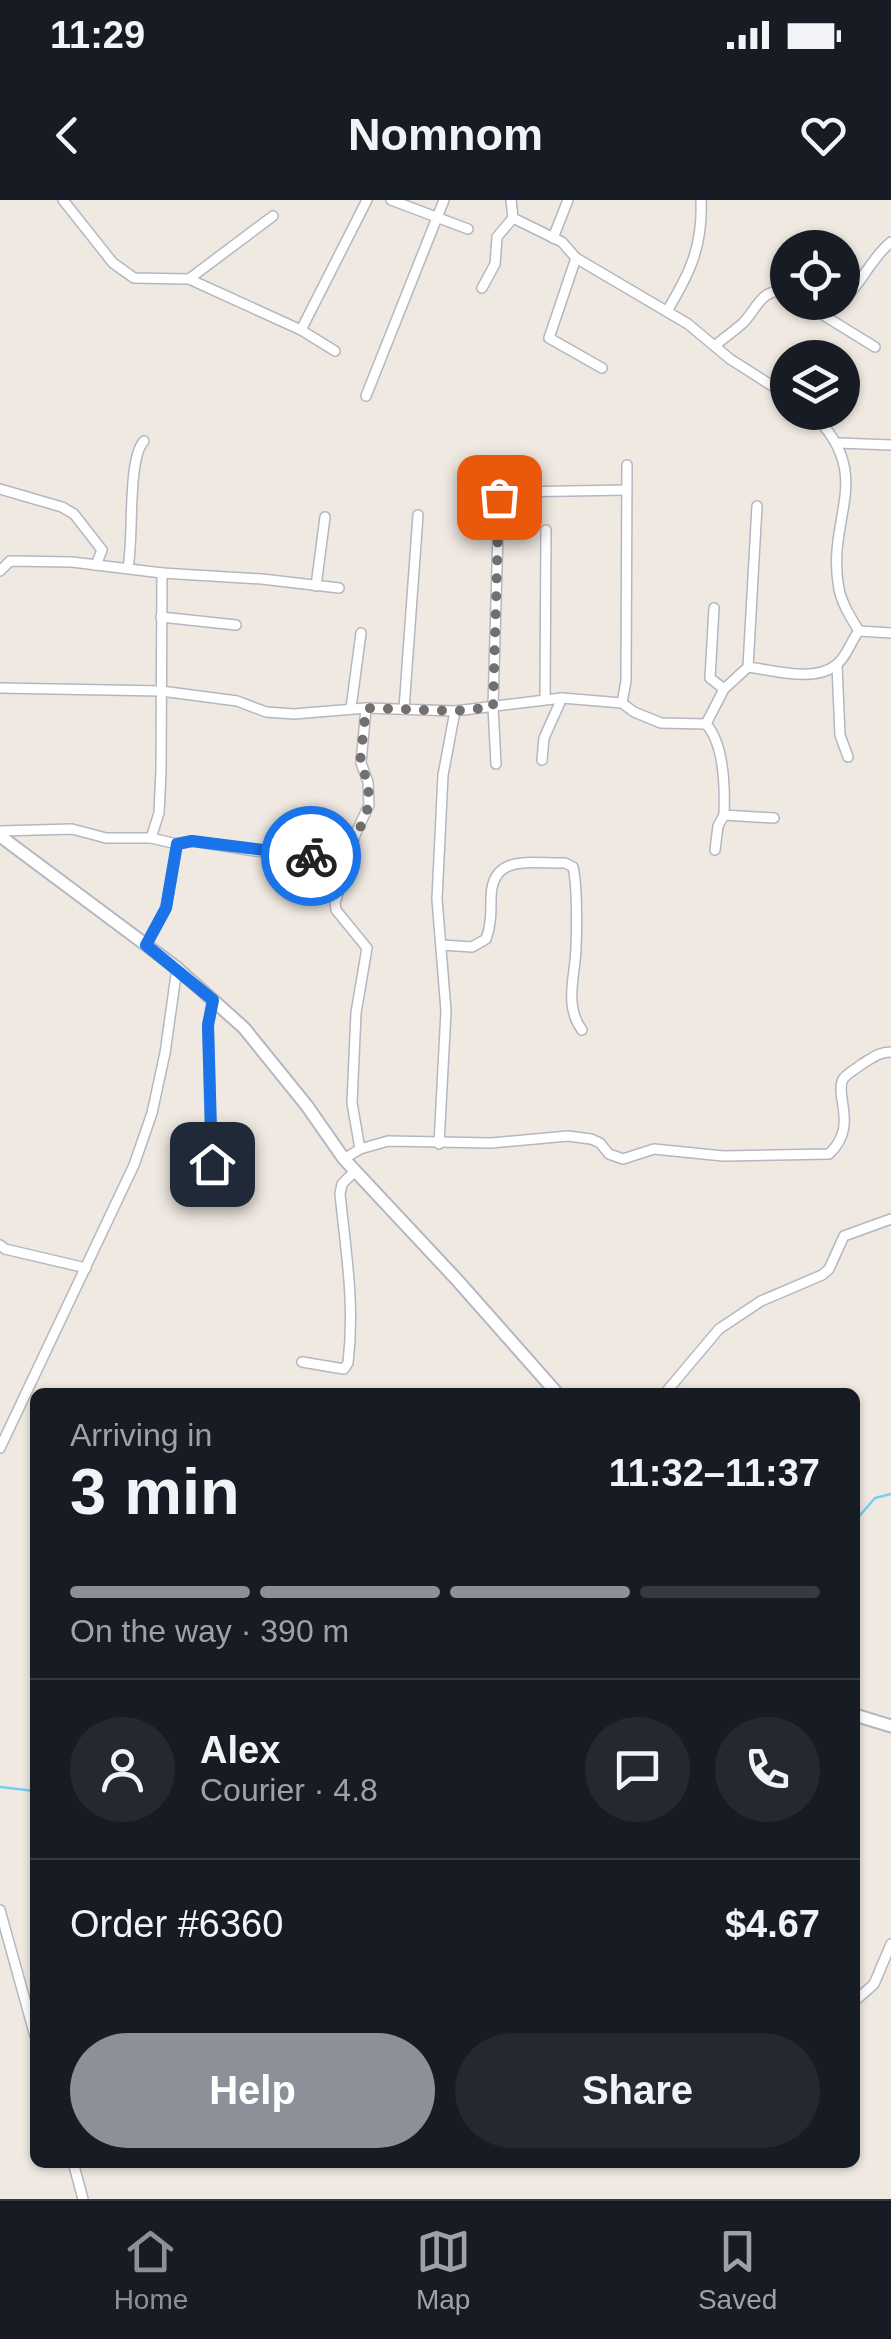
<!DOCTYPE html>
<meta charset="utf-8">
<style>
:root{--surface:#171b24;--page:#242831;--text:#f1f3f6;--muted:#9ea1a6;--line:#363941;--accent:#8c9099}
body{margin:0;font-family:Helvetica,sans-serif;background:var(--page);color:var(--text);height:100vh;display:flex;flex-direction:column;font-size:38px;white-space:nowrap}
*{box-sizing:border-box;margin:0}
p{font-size:32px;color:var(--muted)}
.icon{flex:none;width:55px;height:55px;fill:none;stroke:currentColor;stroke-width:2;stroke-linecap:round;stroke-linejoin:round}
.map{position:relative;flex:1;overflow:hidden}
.drawer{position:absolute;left:30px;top:1188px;width:830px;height:780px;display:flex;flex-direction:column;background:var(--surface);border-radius:15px;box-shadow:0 2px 8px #0004}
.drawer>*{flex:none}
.buttons{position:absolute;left:770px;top:30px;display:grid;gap:20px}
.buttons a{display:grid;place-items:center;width:90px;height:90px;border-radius:50%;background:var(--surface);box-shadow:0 2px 8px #0004;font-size:50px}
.pin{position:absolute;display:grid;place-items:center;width:85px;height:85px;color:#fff;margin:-42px;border-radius:20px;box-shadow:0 5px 15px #0006}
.courier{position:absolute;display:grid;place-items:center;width:100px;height:100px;margin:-50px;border:8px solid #1a73e8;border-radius:50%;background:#fff;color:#222;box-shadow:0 2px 12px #0007}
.headline em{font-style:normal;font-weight:600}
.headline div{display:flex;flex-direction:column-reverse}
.headline{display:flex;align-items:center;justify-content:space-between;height:170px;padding:0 40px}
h1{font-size:65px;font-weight:600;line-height:75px}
.bar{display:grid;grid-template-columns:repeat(4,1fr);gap:15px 10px;align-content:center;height:120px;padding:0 40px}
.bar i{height:12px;border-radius:8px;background:var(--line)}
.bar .selected{background:var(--accent)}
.bar p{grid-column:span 4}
.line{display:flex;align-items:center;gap:25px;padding:0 40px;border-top:2px solid var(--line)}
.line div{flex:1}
.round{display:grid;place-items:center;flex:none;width:105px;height:105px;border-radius:52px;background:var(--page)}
.cta{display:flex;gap:20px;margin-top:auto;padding:20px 40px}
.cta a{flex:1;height:115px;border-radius:60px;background:var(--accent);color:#fff;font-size:40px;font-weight:600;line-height:115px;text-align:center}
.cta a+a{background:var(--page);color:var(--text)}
.status{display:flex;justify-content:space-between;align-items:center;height:70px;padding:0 50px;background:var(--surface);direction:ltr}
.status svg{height:28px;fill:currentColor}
header{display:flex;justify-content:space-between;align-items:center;height:130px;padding:0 40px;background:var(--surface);font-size:45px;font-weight:600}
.tab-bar{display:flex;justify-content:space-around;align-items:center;height:140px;border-top:2px solid var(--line);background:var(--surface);font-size:28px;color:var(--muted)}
.tab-bar a{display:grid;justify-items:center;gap:5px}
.tab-bar .selected{color:var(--accent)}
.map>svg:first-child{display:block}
</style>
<div class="status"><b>11:29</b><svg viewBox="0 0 49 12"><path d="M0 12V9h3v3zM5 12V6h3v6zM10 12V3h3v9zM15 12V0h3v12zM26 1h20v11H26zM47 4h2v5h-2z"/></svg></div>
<header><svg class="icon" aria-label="back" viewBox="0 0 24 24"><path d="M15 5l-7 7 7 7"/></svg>Nomnom<svg class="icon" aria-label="heart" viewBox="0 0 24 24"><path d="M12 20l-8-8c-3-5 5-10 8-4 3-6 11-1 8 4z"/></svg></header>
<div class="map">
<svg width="891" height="1999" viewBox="0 0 891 1999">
<rect width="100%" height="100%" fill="#efe9e1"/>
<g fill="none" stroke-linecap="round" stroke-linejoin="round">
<g stroke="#75cff0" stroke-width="2.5">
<polyline points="855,1321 875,1298 891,1294"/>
<polyline points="0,1587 35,1591"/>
</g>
<g stroke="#b4b7c1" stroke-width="12">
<g id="minor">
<polyline points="63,0 113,63 134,78 189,79 301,130 335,151"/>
<polyline points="391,0 468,29"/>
<polyline points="511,0 513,18 562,42 576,58 688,124 730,159 788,196"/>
<polyline points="553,38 568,0"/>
<polyline points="576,58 549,138 602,168"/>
<polyline points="189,79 273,16"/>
<polyline points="482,88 495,64 497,37 513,18"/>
<path d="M842,101C862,84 870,59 891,42"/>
<polyline points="802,102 875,147"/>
<path d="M667,111C690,73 703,46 701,0"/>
<polyline points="301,130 367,0"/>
<path d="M716,145C724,138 734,131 743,123C757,109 763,84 788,94"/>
<polyline points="366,196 444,0"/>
<path d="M811,212C878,277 825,316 839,389C842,404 851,418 859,431"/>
<polyline points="839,243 891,245"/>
<polyline points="0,289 62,307 74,314 102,350 96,365"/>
<path d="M128,367C134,338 127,259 144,241"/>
<polyline points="0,371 10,361 72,362 162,373 161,571 159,613 151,638"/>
<polyline points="162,373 262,379 339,388"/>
<polyline points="316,386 325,317"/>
<polyline points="714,408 710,478 724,489"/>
<polyline points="161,417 236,425"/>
<polyline points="837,465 840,535 848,557"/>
<path d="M748,467C773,470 814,483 836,465C847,457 850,442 859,431L891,433"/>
<polyline points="0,488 161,491 237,501 266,512 294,514 366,508 455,511"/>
<polyline points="545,499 546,330"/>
<polyline points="622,503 626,481 627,265"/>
<polyline points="351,508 361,433"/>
<polyline points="404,509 418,315"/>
<polyline points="706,524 724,489 748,467 757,306"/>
<path d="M706,524C725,545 725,589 724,615L774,618"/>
<polyline points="542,560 544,538 562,498"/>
<polyline points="496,564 493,507 499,297 512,292 626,290"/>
<polyline points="0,631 72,629 106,638 151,638 177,644"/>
<polyline points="715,650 718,626 724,615"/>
<polyline points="146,745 166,708 177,644 192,641 255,651 348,659"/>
<path d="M442,745L472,747L486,739C491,726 491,713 491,699C491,653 530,664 565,663L573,667C577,683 577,727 576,746C576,774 563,805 582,830"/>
<polyline points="439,944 446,811 437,699 443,575 455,511 562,498 622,503 634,512 661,523 706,524"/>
<polyline points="360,949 352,903 356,813 367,748 336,710 335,703 355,635 369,605 368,582 361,563 366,508"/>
<path d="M344,959L360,949L388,941L491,943L568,936L591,939L600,943L609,954L623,959L654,949L723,956L829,954C859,926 834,896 843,879C847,873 856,869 862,864C872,858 879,852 891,852"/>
<polyline points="212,994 208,825 213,800"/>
<polyline points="0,1045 5,1049 86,1068"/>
<path d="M302,1162L344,1169L348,1163C355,1104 346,1053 340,994L342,984L355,971"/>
<polyline points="666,1192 719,1129 761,1101 822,1075 829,1069 844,1036 891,1019"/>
<polyline points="0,1248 134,965 152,913 165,853 177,768"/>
<polyline points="0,1710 35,1836"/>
<polyline points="855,1801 874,1784 891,1744"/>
<polyline points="73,1962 83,1999"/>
</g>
</g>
<g stroke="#b4b7c1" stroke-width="15">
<g id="tertiary">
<polyline points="0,636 177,768 244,828 307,906 344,959 458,1081 556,1192"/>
<polyline points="855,1515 891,1526"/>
</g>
</g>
<use href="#minor" stroke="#fff" stroke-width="9"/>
<use href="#tertiary" stroke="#fff" stroke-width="11"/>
</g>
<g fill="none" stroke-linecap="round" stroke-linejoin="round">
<polyline stroke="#726f6d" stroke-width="10" stroke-dasharray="0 18" points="311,656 348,659 369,605 368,582 360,563 366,508 456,511 493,507 499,297"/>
<polyline stroke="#1a73e8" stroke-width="12" points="212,964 208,825 213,800 146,745 166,708 177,644 192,641 311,656"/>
</g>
</svg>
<div class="buttons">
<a><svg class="icon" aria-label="locate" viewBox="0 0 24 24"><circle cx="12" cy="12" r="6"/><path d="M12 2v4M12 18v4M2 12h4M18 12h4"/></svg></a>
<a><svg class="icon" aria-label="layers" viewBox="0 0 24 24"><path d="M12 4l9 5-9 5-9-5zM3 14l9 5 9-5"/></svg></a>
</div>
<div class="pin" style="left:499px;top:297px;background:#ea580c"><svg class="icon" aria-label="bag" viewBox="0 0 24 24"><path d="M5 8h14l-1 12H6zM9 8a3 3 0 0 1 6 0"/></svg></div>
<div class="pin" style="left:212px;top:964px;background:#1f2937"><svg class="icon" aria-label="home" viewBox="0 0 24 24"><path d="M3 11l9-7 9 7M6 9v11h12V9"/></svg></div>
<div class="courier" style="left:311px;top:656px"><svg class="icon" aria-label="bike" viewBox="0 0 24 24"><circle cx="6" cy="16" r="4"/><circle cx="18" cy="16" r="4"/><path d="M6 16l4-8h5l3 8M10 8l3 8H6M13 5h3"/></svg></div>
<section class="drawer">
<div class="headline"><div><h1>3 min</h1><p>Arriving in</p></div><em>11:32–11:37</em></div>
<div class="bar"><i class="selected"></i><i class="selected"></i><i class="selected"></i><i></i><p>On the way · 390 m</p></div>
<div class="line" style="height:180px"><a class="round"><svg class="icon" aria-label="person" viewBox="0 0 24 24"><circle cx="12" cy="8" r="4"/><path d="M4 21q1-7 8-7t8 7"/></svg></a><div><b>Alex</b><p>Courier · 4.8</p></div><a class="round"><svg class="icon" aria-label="chat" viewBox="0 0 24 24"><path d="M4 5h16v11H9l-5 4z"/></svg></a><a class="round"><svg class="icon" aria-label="phone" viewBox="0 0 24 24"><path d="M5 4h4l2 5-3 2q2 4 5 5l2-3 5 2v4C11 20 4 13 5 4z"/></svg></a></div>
<div class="line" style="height:130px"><div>Order #6360</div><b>$4.67</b></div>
<div class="cta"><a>Help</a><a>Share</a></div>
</section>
</div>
<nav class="tab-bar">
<a class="selected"><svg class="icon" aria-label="home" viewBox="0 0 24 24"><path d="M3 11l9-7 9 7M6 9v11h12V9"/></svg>Home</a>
<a><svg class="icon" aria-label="map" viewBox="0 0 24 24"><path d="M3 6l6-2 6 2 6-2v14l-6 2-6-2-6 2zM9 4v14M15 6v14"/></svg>Map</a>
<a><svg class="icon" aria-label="saved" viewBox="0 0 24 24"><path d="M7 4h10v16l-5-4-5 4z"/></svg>Saved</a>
</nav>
